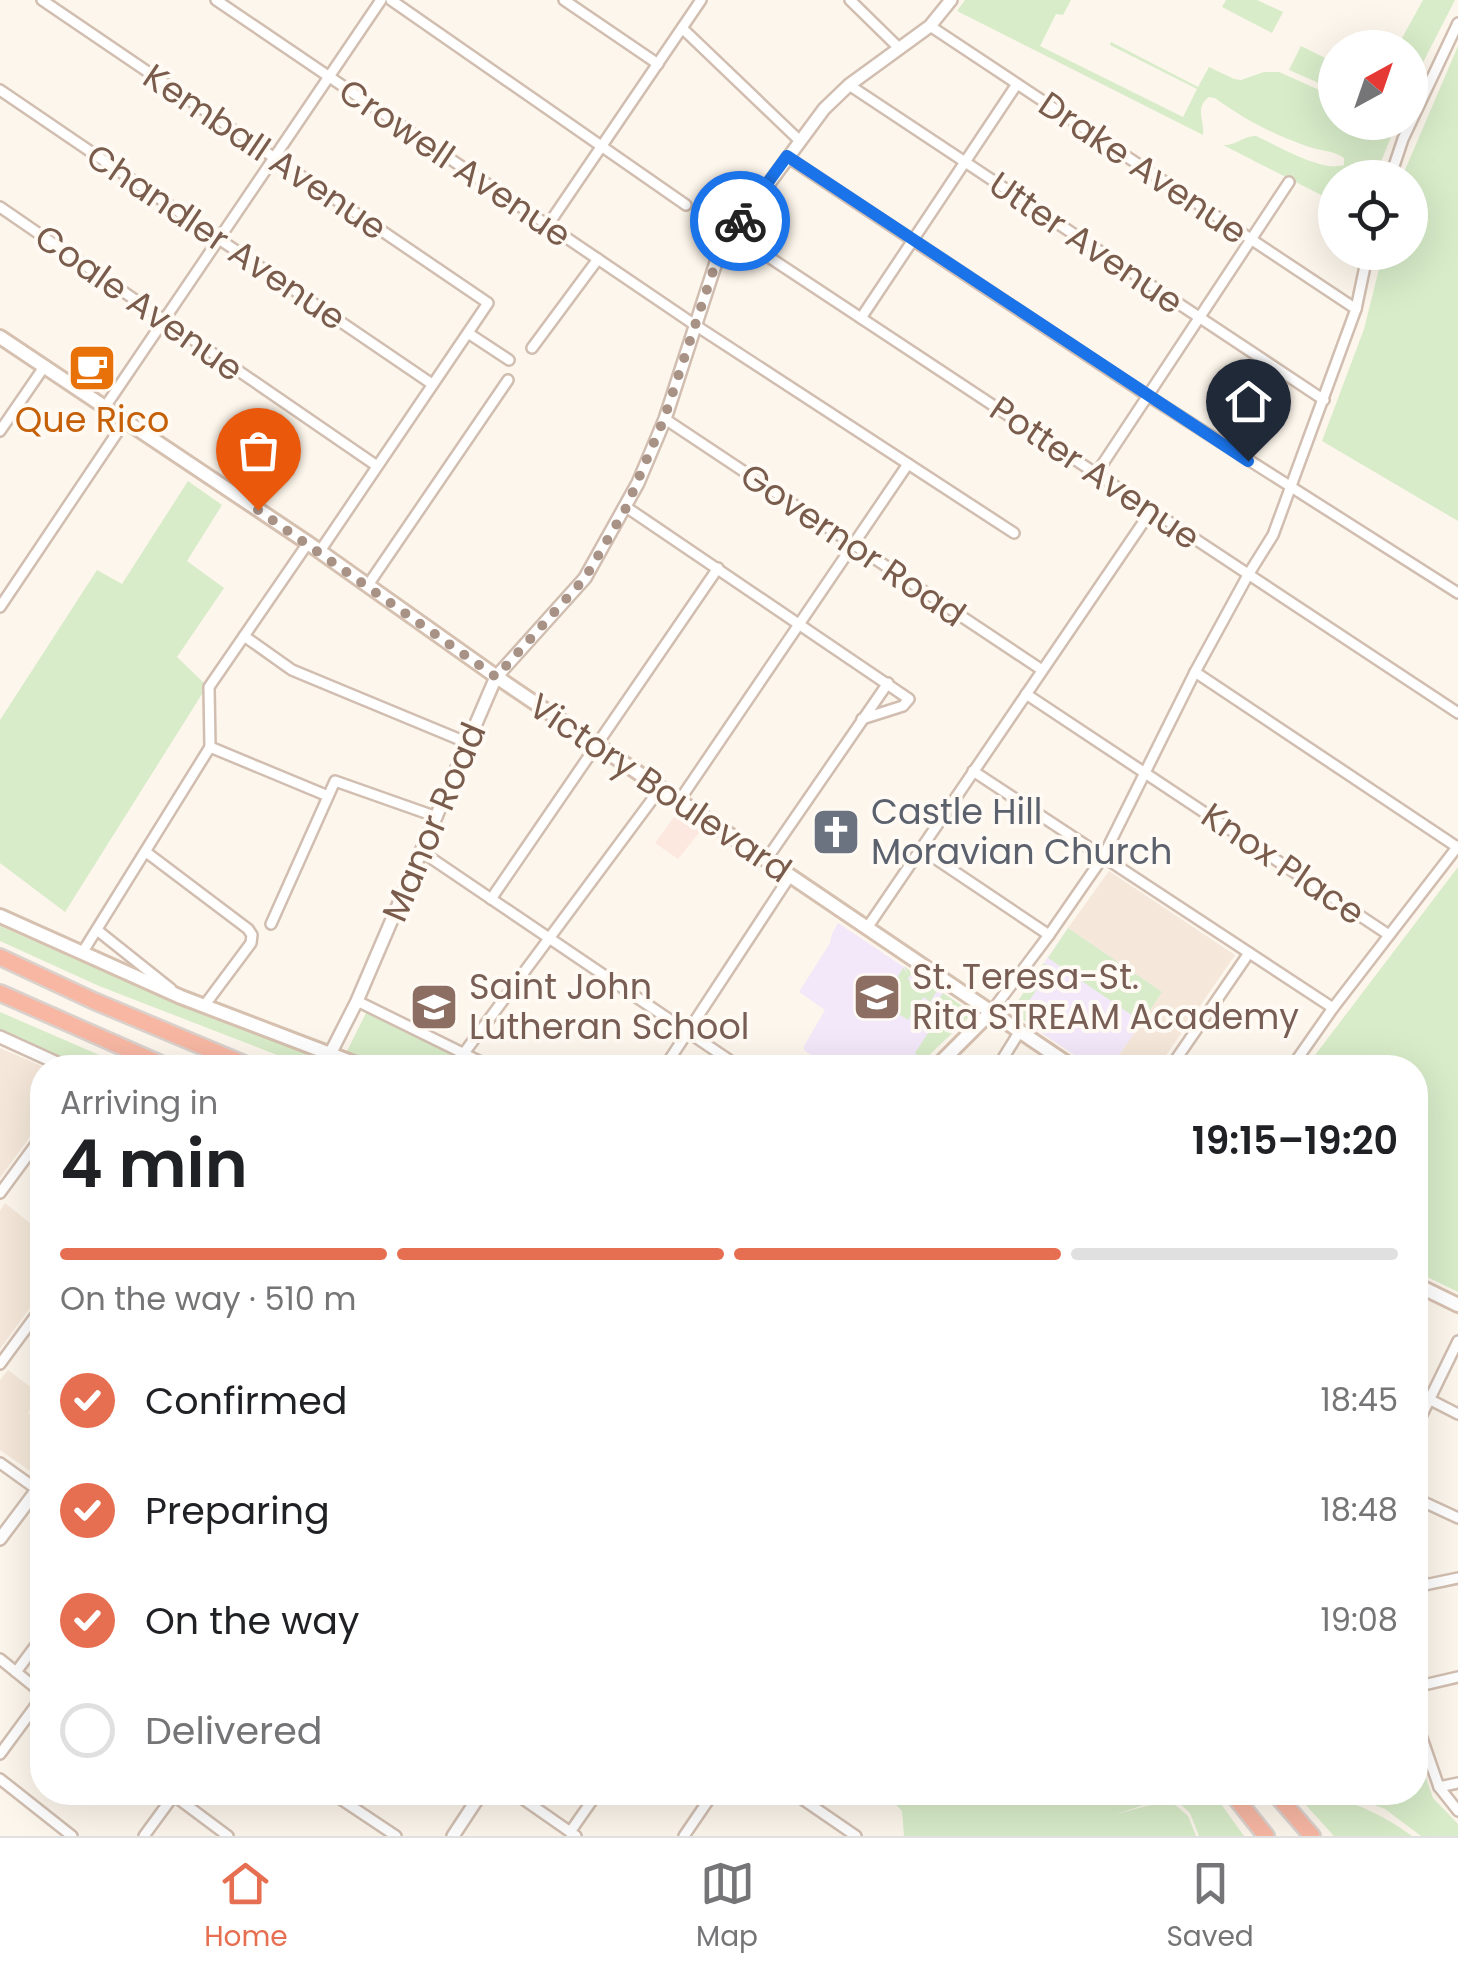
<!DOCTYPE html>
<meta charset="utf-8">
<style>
:root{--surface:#fff;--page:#f6f6f6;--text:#202124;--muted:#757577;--line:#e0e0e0;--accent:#e76f51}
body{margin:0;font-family:Poppins,sans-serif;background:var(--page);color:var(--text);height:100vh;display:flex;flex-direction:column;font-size:38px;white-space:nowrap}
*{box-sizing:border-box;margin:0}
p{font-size:32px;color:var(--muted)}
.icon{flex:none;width:55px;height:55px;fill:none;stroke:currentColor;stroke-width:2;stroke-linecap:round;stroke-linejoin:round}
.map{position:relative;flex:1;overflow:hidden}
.side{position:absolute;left:30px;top:1055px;width:1398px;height:750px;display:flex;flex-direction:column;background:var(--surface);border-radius:40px;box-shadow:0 10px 40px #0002}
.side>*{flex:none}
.needle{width:65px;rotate:40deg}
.tools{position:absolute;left:1318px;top:30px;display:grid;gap:20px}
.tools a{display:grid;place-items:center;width:110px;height:110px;border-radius:50%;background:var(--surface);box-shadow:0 10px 40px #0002;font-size:50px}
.pin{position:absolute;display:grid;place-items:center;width:85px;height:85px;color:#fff;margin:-102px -42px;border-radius:50% 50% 50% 0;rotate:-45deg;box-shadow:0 0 10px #0007}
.pin .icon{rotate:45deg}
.courier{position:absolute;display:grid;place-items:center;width:100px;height:100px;margin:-50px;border:8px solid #1a73e8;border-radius:50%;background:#fff;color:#222;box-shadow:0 2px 12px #0007}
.head em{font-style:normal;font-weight:600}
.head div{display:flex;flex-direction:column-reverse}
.head{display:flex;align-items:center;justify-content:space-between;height:170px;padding:0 30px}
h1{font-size:65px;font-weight:600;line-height:75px}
.bar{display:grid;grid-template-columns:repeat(4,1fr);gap:15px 10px;align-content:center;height:120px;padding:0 30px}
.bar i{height:12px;border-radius:8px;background:var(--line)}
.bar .current{background:var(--accent)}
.bar p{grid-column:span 4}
ol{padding:0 30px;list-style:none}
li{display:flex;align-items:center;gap:30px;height:110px}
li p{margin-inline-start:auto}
li .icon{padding:10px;border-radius:50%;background:var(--accent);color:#fff;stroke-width:4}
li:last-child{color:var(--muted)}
li i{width:55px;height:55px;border:5px solid var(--line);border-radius:50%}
.menu{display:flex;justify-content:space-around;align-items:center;height:140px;border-top:2px solid var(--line);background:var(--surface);font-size:28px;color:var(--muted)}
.menu a{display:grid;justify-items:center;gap:5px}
.menu .current{color:var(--accent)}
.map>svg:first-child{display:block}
</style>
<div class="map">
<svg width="1458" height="1836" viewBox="0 0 1458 1836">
<rect width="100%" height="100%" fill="#fdf6ec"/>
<g fill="#f5e8da">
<polygon points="1109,871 1235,955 1158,1067 1111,1067 1162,992 1068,928"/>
<polygon points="0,1048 44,1067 42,1120 0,1178"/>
<polygon points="5,1203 42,1233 42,1291 0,1349 0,1211"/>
<polygon points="8,1370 41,1395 28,1413 42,1424 42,1466 36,1475 0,1450 0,1380"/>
</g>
<polygon fill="#fde8e0" points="677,813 701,830 678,859 655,843"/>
<g fill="#f3e8fa">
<polygon points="838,923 973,1013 916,1067 829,1067 804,1050 804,1046 825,1010 799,992 830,943 832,934"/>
<polygon points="1068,928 1162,992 1111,1067 1092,1067 1015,1015 1013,1008"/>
</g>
<g fill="#d8ecc9">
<path d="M965,0H1071L1063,15L1056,14L1040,46L1183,117L1197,89L1110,45L1111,42L1198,87L1209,67L1234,79L1241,80L1264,72H1279L1335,97V122L1396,124L1375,177L1335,178V202L1223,145C1236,146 1244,135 1256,136C1279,146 1321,172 1344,165V158C1334,150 1319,151 1306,146C1271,133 1245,120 1215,98L1209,97C1194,108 1205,121 1203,135L957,11Z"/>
<polygon points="1226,0 1257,0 1283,12 1272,33 1222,7"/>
<polygon points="1423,0 1455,0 1417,74 1410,70 1410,48 1397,47"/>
<polygon points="1301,46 1335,63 1335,90 1289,70"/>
<polygon points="1458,46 1458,521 1322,441 1364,329 1383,253 1410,252 1410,178 1402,177"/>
<polygon points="188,481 222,505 187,561 224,588 177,657 204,683 202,694 65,912 0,863 0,720 97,570 122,584"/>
<polygon points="1458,867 1458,1292 1415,1271 1415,1068 1306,1067"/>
<polygon points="0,926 109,974 314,1056 311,1067 308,1067 99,986 0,941"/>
<polygon points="1068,928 1162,992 1142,1022 1048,958"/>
<polygon points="1044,963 1051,969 1026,1005 1036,1013 1026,1022 1015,1015 1013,1008"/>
<polygon points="904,966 913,973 908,978 909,981 913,981 916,974 938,989 930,1002 924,997 921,1000 908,1020 882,1003 903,968 908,974"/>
<polygon points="943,993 973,1013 923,1061 915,1053 941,1013 942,1009 935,1005"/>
<polygon points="367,1011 486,1067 391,1067 346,1053"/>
<polygon points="0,1012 127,1067 82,1067 0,1030"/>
<polygon points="1415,1746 1433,1798 1458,1824 1458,1836 1421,1836 1385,1809 1342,1793 1415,1792"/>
<polygon points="885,1793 1213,1793 1244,1836 1199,1836 1190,1813 1177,1801 1182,1799 1179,1793 1114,1815 1146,1806 1172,1802 1188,1816 1196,1836 904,1836 902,1811"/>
<path d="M1295,1793H1331L1330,1797C1362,1805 1386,1817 1412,1836H1334Z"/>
</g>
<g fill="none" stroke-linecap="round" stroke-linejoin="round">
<g stroke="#d1beb0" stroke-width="14">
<g id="minor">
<polyline points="42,0 488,303 320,551"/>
<polyline points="216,0 695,325 1014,533"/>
<polyline points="391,0 686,205"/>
<polyline points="564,0 658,64"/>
<polyline points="850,0 898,47"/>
<polyline points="930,26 1356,309"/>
<polyline points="682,28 800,141"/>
<polyline points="849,85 1324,400"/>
<polyline points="0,90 432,384"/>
<polyline points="787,157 1148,396 1458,593"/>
<polyline points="1390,178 1403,139 1458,23"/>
<polyline points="0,207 377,466"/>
<polyline points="548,225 701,0"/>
<polyline points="731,232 1458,713"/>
<polyline points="861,318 1017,84"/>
<polyline points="468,333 509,360"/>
<polyline points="532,348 598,259"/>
<polyline points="105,407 381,0"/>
<polyline points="665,419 1042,670"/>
<polyline points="0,431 44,367"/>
<polyline points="1096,474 1289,182"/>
<polyline points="626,507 909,699 903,706 862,719"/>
<polyline points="368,585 508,380"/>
<polyline points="0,607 125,421"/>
<polyline points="244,636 292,670 468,743"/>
<polyline points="1195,672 1457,847"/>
<polyline points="1026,694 1389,935"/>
<polyline points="210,747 209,687 308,543"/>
<polyline points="210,747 328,796"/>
<polyline points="973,771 1333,1008"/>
<polyline points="679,801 908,464"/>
<polyline points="921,849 1049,935"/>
<polyline points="146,852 248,929 252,935 251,943 204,1006"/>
<polyline points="422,852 741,1068"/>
<polyline points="766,860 888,683"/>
<polyline points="491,899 718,568"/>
<polyline points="271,924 335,781 437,817"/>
<polyline points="867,928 1151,511"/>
<polyline points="97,930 171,989"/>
<polyline points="82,953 210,747"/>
<polyline points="357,1001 493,1068"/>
<polyline points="991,1012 1049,935 1103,857 1195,672 1248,575 1273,535 1356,309 1368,252"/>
<polyline points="464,1053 660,789"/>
<polyline points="664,1068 790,876"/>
<polyline points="997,1068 1020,1031"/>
<polyline points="1170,1068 1249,953"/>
<polyline points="1291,1068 1333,1008 1458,846"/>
<polyline points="0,1193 42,1136"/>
<polyline points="0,1364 42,1307"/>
<polyline points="1415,1392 1458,1414"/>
<polyline points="1415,1429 1458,1341"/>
<polyline points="0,1463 42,1493"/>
<polyline points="1415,1498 1458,1518"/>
<polyline points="1415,1587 1458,1578"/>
<polyline points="0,1659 42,1693"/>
<polyline points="16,1672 42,1637"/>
<polyline points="1415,1687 1458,1677"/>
<polyline points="1415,1718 1439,1787 1458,1811"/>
<polyline points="0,1754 42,1697"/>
<polyline points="0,1779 72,1836"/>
<polyline points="1439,1787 1458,1783"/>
<polyline points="169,1792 228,1836"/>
<polyline points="330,1792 396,1836"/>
<polyline points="513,1792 576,1836"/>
<polyline points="792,1792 856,1836"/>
<polyline points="570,1832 598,1792"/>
<polyline points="144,1836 174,1795"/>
<polyline points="684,1836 714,1792"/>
</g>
</g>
<g stroke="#d1beb0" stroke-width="16">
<g id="tertiary">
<polyline points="0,1037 68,1068"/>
<polyline points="323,1068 357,1001 496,677 585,578 638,483 665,419 720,250 824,109 849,85 930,26 951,0"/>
<polyline points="0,1539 42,1483"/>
<polyline points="453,1836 482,1792"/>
</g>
</g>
<g stroke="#d6c0b0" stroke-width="18">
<g id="secondary">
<polyline points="0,337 308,543 504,682 1074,1068"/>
<polyline points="0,916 181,997 367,1068"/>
<polyline points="935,1068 991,1012"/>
<polyline points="1415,1284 1458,1305"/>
</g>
</g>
<g stroke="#dad1cd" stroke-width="20">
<g id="motorway">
<polyline points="0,957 94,1001 254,1068"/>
<polyline points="0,993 170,1068"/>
<polyline points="1231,1792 1266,1836"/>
<polyline points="1274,1792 1312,1836"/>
</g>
</g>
<use href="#minor" stroke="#fff" stroke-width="9"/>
<use href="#tertiary" stroke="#fff" stroke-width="11"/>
<use href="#secondary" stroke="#fff" stroke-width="12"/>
<use href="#motorway" stroke="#f7b7a3" stroke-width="15"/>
</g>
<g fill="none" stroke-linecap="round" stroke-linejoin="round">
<polyline stroke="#a89285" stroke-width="10" stroke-dasharray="0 18" points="258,510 496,677 585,578 626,508 664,419 720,250 740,221"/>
<polyline stroke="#1a73e8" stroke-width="12" points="740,221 787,156 1248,461"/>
</g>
<defs>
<g id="cafe-square" transform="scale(2.5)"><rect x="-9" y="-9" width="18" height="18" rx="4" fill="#e8710a" stroke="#fffaf3"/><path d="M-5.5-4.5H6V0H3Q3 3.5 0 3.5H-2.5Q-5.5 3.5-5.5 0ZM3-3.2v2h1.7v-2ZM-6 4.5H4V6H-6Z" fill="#fff"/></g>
<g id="church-square" transform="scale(2.5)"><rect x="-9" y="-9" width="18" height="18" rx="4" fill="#6b7280" stroke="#fffaf3"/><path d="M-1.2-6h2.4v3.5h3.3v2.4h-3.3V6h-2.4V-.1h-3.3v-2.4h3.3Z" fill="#fff"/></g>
<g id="school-square" transform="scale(2.5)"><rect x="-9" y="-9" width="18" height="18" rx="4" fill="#8d6e63" stroke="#fffaf3"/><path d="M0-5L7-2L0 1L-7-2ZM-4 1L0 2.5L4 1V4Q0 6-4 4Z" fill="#fff"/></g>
</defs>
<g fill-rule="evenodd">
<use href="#cafe-square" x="92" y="368"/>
<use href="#church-square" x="836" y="832"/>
<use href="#school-square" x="877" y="997"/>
<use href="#school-square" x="434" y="1007"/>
</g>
<g text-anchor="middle" stroke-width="8" stroke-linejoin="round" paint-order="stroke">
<g font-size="35" fill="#7a5c4d" stroke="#fffaf3">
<text transform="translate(265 152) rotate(34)" y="12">Kemball Avenue</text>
<text transform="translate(455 163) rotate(34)" y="12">Crowell Avenue</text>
<text transform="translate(1143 168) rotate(34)" y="12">Drake Avenue</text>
<text transform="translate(216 237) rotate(34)" y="12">Chandler Avenue</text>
<text transform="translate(1086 243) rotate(34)" y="12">Utter Avenue</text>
<text transform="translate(139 303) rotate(35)" y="12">Coale Avenue</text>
<text transform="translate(1095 473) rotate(34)" y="12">Potter Avenue</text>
<text transform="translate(853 545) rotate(34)" y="12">Governor Road</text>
<text transform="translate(660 788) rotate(34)" y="12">Victory Boulevard</text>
<text transform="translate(434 822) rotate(-67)" y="12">Manor Road</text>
<text transform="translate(1283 864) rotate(34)" y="12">Knox Place</text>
</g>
<g font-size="35" fill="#c56008" stroke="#fffaf3">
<text x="92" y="432">Que Rico</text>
</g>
<g font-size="35" fill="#5b616d" stroke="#fffaf3" text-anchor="start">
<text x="871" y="824">Castle Hill<tspan x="871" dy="40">Moravian Church</tspan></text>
</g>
<g font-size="35" fill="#785e54" stroke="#fffaf3" text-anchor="start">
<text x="912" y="989">St. Teresa-St.<tspan x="912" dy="40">Rita STREAM Academy</tspan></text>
<text x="469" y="999">Saint John<tspan x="469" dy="40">Lutheran School</tspan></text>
</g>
</g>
</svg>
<div class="tools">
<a><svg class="needle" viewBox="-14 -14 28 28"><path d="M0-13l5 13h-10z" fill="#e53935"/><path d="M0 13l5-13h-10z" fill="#757577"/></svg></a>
<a><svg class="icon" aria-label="locate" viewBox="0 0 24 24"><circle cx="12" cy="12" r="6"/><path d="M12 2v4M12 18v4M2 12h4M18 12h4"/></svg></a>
</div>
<div class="pin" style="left:258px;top:510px;background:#ea580c"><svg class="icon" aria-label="bag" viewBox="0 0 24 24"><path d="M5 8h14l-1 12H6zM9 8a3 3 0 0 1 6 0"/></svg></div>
<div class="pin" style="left:1248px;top:461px;background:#1f2937"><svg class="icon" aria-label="home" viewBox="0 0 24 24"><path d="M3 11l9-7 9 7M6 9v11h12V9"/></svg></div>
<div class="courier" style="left:740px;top:221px"><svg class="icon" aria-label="bike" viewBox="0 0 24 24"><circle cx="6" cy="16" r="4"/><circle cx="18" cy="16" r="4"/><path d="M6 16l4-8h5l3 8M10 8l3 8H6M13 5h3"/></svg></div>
<section class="side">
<div class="head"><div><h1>4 min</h1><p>Arriving in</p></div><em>19:15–19:20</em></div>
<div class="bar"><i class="current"></i><i class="current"></i><i class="current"></i><i></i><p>On the way · 510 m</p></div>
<ol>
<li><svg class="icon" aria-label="check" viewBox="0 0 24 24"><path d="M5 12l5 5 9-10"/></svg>Confirmed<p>18:45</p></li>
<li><svg class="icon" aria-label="check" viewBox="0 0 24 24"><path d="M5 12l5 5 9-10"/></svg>Preparing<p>18:48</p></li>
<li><svg class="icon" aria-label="check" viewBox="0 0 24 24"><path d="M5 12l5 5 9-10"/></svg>On the way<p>19:08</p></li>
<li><i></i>Delivered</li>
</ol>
</section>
</div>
<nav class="menu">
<a class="current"><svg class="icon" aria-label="home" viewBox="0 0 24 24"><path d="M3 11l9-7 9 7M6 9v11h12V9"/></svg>Home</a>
<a><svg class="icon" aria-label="map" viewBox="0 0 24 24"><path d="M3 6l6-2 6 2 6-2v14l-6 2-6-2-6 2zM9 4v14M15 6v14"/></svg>Map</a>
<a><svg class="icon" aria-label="saved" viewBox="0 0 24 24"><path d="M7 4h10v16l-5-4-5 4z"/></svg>Saved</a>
</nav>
